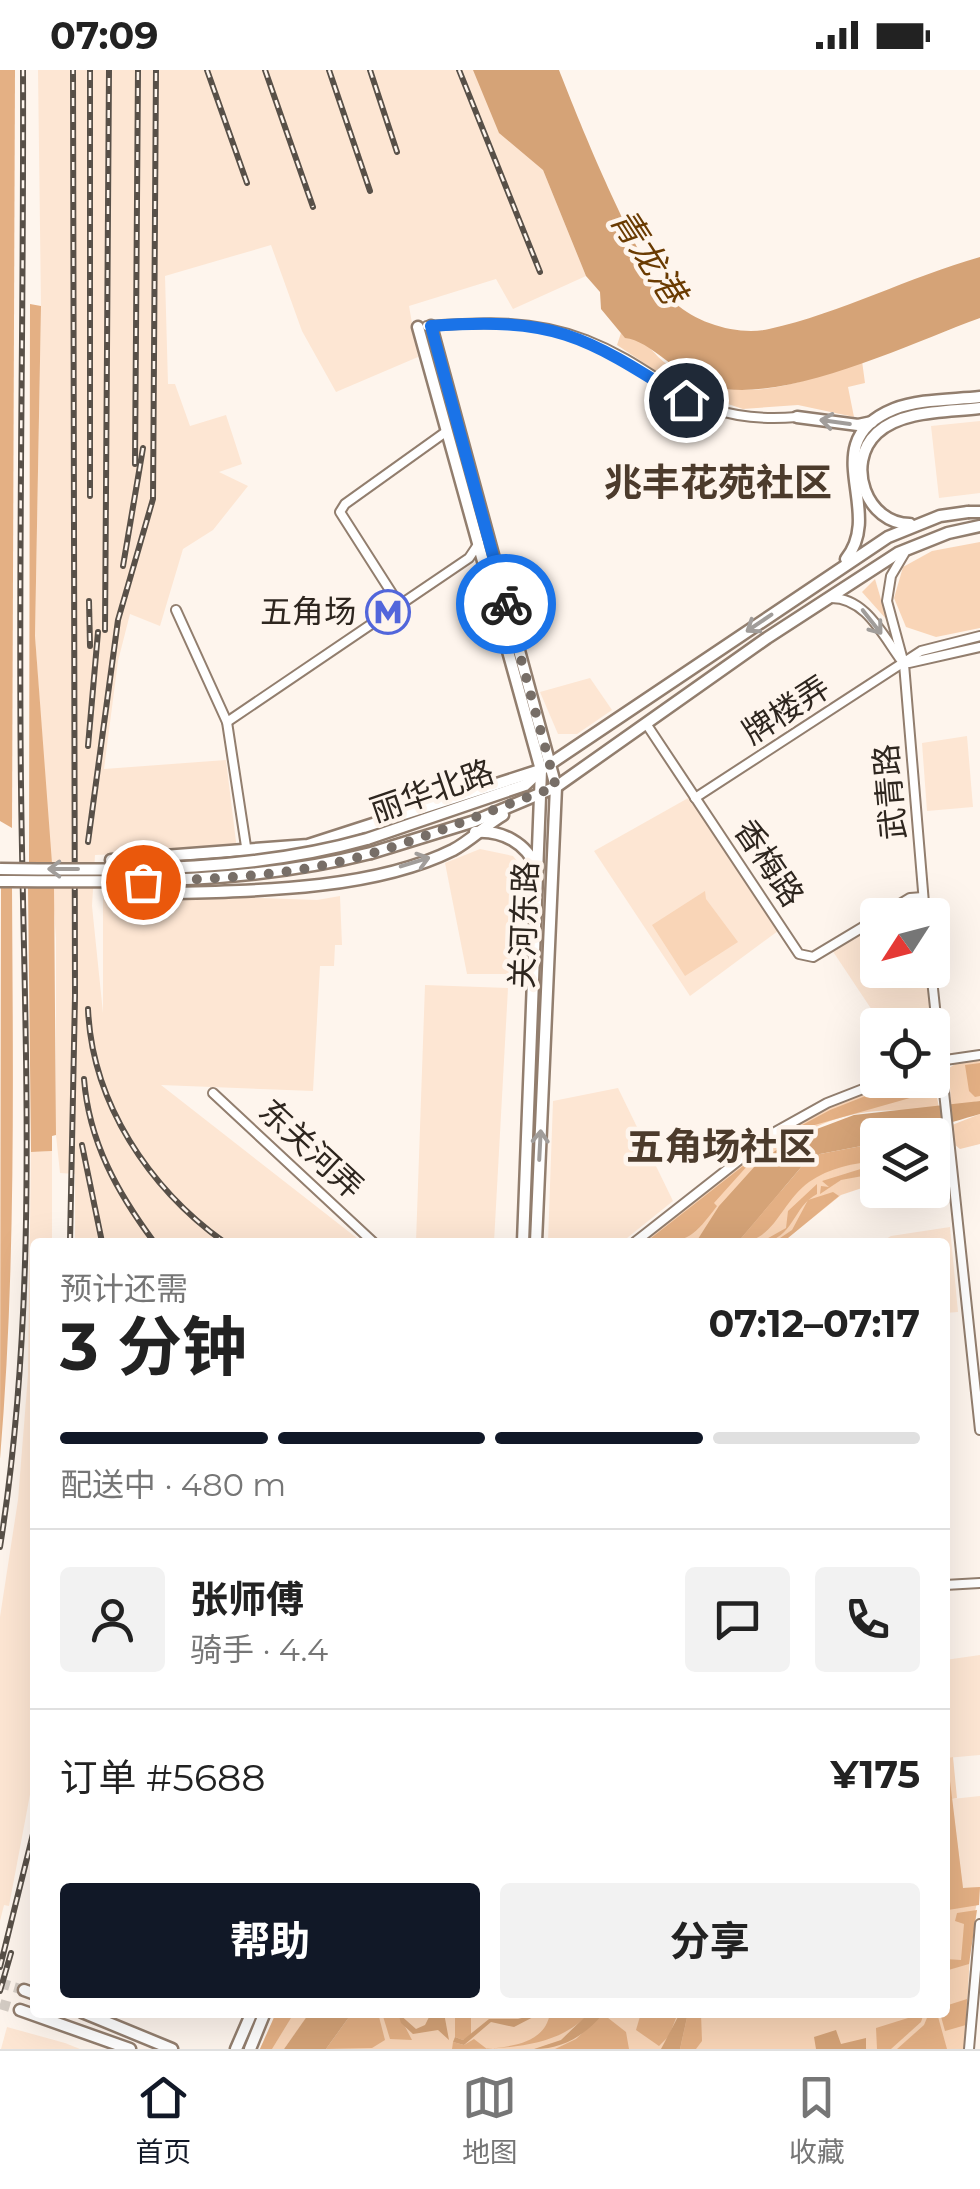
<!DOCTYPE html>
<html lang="zh">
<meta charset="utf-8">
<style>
:root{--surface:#fff;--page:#f2f2f2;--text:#222;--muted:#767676;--line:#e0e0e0;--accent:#111827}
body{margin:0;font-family:Montserrat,"Noto Sans SC",sans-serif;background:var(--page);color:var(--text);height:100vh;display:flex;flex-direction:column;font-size:38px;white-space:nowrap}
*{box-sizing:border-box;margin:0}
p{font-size:32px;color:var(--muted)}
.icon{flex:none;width:55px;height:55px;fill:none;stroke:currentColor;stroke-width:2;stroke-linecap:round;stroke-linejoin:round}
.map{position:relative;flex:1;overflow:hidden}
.sheet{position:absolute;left:30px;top:1168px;width:920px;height:780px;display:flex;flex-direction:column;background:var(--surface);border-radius:10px;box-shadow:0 10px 40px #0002}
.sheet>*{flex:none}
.needle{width:65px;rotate:234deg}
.buttons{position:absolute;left:860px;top:828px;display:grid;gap:20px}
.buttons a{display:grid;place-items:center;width:90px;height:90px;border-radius:10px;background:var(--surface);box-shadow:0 10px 40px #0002;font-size:50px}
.pin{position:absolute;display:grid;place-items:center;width:85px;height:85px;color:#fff;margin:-42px;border:5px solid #fff;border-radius:50%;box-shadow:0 2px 10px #0007}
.courier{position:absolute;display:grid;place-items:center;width:100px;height:100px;margin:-50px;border:8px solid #1a73e8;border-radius:50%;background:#fff;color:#222;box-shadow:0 2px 12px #0007}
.overview em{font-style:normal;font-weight:700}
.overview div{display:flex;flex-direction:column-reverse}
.overview{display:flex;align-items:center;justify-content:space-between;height:170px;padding:0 30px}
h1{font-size:65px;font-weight:700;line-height:75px}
.bar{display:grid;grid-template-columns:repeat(4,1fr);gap:15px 10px;align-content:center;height:120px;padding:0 30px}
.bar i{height:12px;border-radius:8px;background:var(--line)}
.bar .current{background:var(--accent)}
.bar p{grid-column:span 4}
.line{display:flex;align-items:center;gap:25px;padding:0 30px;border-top:2px solid var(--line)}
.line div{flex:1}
.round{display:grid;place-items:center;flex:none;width:105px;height:105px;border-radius:10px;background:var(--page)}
.button{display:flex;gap:20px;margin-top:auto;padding:20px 30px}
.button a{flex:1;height:115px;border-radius:10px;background:var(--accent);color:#fff;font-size:40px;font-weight:700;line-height:115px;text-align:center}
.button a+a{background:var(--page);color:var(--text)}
.status{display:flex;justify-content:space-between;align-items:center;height:70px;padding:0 50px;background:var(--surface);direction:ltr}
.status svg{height:28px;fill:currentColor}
.dock{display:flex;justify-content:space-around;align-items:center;height:140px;border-top:2px solid var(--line);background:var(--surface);font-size:28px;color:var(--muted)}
.dock a{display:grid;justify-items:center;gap:5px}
.dock .current{color:var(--accent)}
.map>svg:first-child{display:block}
</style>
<div class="status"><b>07:09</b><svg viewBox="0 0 49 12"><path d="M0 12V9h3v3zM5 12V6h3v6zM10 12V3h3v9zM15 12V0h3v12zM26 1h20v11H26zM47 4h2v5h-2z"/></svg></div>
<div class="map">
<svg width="980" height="1979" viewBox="0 0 980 1979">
<rect width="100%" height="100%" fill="#fef5ed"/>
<g fill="#fde6d3">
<polygon points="38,0 522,0 543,100 586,206 513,239 496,209 409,236 418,287 336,322 302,261 271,175 165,206 168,314 175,314 190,356 226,345 242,394 219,402 248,416 213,460 183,479 160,556 130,544 118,591 104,699 226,690 237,780 95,785 92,836 103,943 103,822 317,830 340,826 342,875 335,875 334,896 320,896 313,1021 161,1015 362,1172 75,1172 75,1104 60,1103 56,1065 56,869 35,566 41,236"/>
<polygon points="980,351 980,423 939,428 931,356"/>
<polygon points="590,608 612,640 577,664 558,664 540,622"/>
<polygon points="967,666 973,737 927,741 922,673"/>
<polygon points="690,727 778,861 690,926 594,781"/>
<polygon points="480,779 513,786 523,799 522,904 467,904 445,793"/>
<polygon points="877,853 878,900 927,900 934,973 933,981 932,955 882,955 832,880"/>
<polygon points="425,915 508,918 494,1172 416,1172"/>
<polygon points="618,1018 673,1131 622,1172 548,1172 553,1031"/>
<polygon points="52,1081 52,1172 35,1172 35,1698 9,1836 4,1835 0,1851 0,1547 18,1430 28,1305 31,1082"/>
<polygon points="950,1157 958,1242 945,1243 945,1172 881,1172 891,1166"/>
<polygon points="980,1585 980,1685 946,1688 945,1590"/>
<polygon points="980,1726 980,1817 963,1819 952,1729"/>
<polygon points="7,1957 65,1973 80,1979 1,1979"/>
</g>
<g fill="#f9d5b7">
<path d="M621,263C628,270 634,266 641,271C650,276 656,286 664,292C733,341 790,316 862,291L865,313L848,317L854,347L798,335L743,339L683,319L617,275Z"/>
<polygon points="980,472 980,558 936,567 906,557 894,528 903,497 932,481"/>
<polygon points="875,509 887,550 862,522"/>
<polygon points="705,821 706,829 738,872 685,906 652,855"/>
<polygon points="980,989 980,1031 951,1036 949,998 960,991"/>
<path d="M933,1006L939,1038C911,1042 884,1038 855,1044C781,1060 736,1114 696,1172H642C725,1106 819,1010 932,1010Z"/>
<polygon points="980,1044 980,1074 960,1079 955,1075 952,1055"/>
<polygon points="877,1073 877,1113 841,1125 783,1172 738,1172 777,1123 860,1077"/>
<polygon points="945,1683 946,1688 953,1687 957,1728 952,1729 963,1818 980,1817 971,1862 965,1979 326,1979 352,1943 945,1942"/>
<polygon points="276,1943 310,1943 284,1979 260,1979"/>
</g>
<g fill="#e4b084">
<polygon points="0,0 15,0 12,758 0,751"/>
<polygon points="30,234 41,236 35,566 52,793 29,793"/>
<polygon points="54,816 56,1065 52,1066 52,1081 31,1082 28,817"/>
<path d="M1,817H12C13,1008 16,1199 0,1389Z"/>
<polygon points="980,993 980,1026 975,1027 969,1021 965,995"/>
<path d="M906,1010H913L917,1026L790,1062L749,1094L714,1133L717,1136C692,1169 687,1173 646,1172L780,1067L830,1040Z"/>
<path d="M877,1073V1091C854,1093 829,1098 809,1112C780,1133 775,1172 738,1172L803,1095L820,1084Z"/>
<polygon points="867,1097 868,1105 841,1110 820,1124 821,1116 829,1117 822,1111"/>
<path d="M817,1114V1124C792,1137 794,1170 761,1172L786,1158L788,1141Z"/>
<polygon points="833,1122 839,1126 783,1172 774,1172 792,1160 808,1130"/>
<polygon points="945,1711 950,1711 963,1818 980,1817 979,1835 948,1840"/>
<polygon points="977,1840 969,1894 945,1901 945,1889 961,1890 964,1854 955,1851 957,1843"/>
<polygon points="967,1929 966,1955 945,1961 940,1943 945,1942 945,1936"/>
<polygon points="276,1943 294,1943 272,1979 260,1979"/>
<polygon points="352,1943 378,1943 385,1970 372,1978 326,1979"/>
<polygon points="382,1943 398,1943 412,1970 390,1969"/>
<polygon points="462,1943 477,1943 471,1948 471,1966 463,1970 455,1967 455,1947"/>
<path d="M550,1943H589C558,1979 501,1979 452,1979L453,1972L464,1975L474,1969L487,1979C514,1976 545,1973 550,1943Z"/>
<polygon points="641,1943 678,1943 669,1966 659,1976 636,1960"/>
<polygon points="688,1943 701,1943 702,1971 696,1979 680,1979"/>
<polygon points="924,1943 921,1952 891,1979 877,1979 876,1958"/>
<polygon points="929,1943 937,1943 947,1979 897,1979 924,1955"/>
<polygon points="603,1944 626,1962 629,1979 555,1979 576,1969"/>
</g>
<g fill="#d5a377">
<path d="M473,0H559C579,51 639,201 675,233C698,254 740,266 769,259C841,243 909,207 980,187V248C908,274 782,336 710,316C679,307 650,270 625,268L601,239L600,222L586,206L543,100L499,63Z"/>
<path d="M980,1031V1044C944,1054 916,1065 878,1065L877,1073L820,1084L803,1095L738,1172H696L719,1136L756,1095L793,1068L854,1045Z"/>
<polygon points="310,1942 352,1943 326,1979 284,1979"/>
<polygon points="398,1943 416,1959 425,1955 431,1943 444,1943 449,1970 438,1960 413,1964 401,1953"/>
<polygon points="541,1943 514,1957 491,1952 464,1975 453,1972 455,1967 463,1970 489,1949 518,1949"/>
<path d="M589,1943L603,1944C584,1966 563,1979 534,1979L561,1970Z"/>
<polygon points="680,1943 688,1943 680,1979 661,1979"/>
<polygon points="836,1960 841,1974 866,1968 866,1979 816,1979 814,1967"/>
</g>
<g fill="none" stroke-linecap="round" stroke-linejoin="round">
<g stroke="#d4ccc4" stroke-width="10" stroke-dasharray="10 5" stroke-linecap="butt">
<polyline points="0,1913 24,1920"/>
<polyline points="0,1934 20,1940"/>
</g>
<g stroke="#927e6e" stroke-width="12">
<g id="minor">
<path d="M427,256C483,252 533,249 586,270C673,304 687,356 797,347"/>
<polyline points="904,484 891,506 887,531 904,594 925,845"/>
<path d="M830,528C865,527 882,564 901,590"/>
<polyline points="400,536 340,442 345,434 447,361"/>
<polyline points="176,540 227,652 247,783"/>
<polyline points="909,593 980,577"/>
<polyline points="227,652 469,488 479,473"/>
<polyline points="647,655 799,884 813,887 878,848"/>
<polyline points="695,728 921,581 980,566"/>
<polyline points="882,845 910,828 923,827"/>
<polyline points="931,900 980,1360"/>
<polyline points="932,992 980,985"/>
<polyline points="213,1023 373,1172"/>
<polyline points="635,1172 775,1062 827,1033 886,1010"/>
<polyline points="945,1515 980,1513"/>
<polyline points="969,1979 980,1854"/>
</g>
</g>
<g stroke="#927e6e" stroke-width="15">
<g id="major">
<polyline points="431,256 556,717 536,1172"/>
<polyline points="418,257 541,700 523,1172"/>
<polyline points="797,347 858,355 872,352"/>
<path d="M910,454C867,454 844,394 877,363C902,340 947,342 980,338"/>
<path d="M846,489C886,439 813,372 894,339C919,329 953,330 980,327"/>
<path d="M475,762C502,760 527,773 537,799"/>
<polyline points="367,769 525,715 541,700 888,467 940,446 968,442"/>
<polyline points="371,783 475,751 556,717 767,568 898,483 948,463 980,456"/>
<polyline points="111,790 308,775 540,700"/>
<path d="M111,825C214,820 359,827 453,780C470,771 486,755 503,745"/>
<polyline points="24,1920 35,1924"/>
<polyline points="20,1940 130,1979"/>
<polyline points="82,1942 172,1979"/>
<polyline points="236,1979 252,1942"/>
<polyline points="250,1979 265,1942"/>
</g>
</g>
<use href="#minor" stroke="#fff" stroke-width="8"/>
<use href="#major" stroke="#fff" stroke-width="10"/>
<g stroke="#585048" stroke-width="6">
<g id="rail">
<polyline points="207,0 247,113"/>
<polyline points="265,0 313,137"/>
<polyline points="329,0 370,121"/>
<polyline points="370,0 397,82"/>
<polyline points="459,0 540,202"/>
<polyline points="135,394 138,0"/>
<polyline points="90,426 90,0"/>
<polyline points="123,496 143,378"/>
<polyline points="89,531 90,576"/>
<polyline points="105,560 109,0"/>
<polyline points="88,676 98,562"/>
<polyline points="88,772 118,550 153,429 156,0"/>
<path d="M88,939C92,1033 149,1118 224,1172"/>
<path d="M84,1009C89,1072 117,1122 154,1172"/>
<polyline points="82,1075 102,1172"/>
<polyline points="70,1172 75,926 73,0"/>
<path d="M0,1477C40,1226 24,969 21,716C18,478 24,239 23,0"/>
<polyline points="0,1897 35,1756"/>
<polyline points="0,1921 11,1883"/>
</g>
</g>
<use href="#rail" stroke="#fef5ed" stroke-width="2.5" stroke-dasharray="8" stroke-linecap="butt"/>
<g stroke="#927e6e" stroke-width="15" stroke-linecap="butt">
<g id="major-bridge">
<polyline points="968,442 980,442"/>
<path d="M0,799C124,800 247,803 367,769"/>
<path d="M0,811C125,812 249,814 371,783"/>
</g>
</g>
<use href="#major-bridge" stroke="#fff" stroke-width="10"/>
</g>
<defs><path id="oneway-shaft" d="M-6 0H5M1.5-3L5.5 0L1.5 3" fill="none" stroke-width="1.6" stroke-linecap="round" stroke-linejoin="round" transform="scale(2.5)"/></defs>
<g stroke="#a19d9a">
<use href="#oneway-shaft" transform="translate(835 352) rotate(-172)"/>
<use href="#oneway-shaft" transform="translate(872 552) rotate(52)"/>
<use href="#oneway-shaft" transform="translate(759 553) rotate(146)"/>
<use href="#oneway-shaft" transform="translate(415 792) rotate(-17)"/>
<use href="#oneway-shaft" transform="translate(63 799) rotate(-180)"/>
<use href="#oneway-shaft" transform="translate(540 1075) rotate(-87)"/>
</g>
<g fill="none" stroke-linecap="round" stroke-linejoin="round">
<path stroke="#776e67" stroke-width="10" stroke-dasharray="0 18" d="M143,812C196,809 250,808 303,799C392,785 472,746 556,717L506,534"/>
<path stroke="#1a73e8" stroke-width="12" d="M506,534L431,256C556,247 583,265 686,330"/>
</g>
<defs>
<g id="metro-ring" transform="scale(2.25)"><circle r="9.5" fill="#fef5ed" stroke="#5266db" stroke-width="1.5"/><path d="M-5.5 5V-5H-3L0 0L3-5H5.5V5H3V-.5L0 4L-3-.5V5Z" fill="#5266db"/></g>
</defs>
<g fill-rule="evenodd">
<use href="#metro-ring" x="388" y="542"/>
</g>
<g text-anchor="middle" stroke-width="9" stroke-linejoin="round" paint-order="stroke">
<g font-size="32" fill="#2e261f" stroke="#fef5ed" text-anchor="end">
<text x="356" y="553">五角场</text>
</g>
<g font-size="32" fill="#2e261f" stroke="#fef5ed">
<text transform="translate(786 640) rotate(-33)" y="11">牌楼弄</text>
<text transform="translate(432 721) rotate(-19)" y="11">丽华北路</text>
<text transform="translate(890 722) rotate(-95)" y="11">武青路</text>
<text transform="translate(769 793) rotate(56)" y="11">香梅路</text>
<text transform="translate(524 855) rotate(-88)" y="11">关河东路</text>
<text transform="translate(311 1079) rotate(43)" y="11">东关河弄</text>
</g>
<g font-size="35" font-style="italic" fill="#6a3b02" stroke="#fef5ed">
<text transform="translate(648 186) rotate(57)" y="12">青龙港</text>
</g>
<g font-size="38" font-weight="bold" fill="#4c3b2c" stroke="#fef5ed">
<text x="718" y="426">兆丰花苑社区</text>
<text x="721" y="1090">五角场社区</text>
</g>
</g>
</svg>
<div class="buttons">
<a><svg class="needle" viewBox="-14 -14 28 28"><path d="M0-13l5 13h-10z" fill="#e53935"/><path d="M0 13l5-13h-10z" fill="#767676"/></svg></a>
<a><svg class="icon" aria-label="locate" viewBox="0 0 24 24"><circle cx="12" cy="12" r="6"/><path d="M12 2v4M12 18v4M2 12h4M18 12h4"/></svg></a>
<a><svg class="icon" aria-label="layers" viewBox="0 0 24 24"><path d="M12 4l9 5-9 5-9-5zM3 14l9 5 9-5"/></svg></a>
</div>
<div class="pin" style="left:143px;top:812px;background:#ea580c"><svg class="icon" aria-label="bag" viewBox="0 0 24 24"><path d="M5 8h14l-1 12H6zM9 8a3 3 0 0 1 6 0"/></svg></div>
<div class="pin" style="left:686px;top:330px;background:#1f2937"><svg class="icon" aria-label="home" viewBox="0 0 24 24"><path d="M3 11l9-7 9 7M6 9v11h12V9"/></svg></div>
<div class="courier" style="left:506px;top:534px"><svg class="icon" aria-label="bike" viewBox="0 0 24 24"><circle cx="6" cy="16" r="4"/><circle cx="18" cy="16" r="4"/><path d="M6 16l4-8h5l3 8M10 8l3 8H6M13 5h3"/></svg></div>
<section class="sheet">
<div class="overview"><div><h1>3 分钟</h1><p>预计还需</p></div><em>07:12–07:17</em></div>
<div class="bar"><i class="current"></i><i class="current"></i><i class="current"></i><i></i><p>配送中 · 480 m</p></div>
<div class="line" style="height:180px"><a class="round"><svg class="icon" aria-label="person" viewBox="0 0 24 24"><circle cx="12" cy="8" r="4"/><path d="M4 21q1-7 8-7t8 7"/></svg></a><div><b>张师傅</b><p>骑手 · 4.4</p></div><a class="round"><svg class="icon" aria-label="chat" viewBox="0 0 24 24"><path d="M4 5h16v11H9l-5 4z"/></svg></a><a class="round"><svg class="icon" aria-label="phone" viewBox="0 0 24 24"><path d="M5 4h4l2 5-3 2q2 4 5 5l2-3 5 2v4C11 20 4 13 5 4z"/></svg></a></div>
<div class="line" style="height:130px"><div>订单 #5688</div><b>¥175</b></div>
<div class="button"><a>帮助</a><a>分享</a></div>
</section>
</div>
<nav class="dock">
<a class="current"><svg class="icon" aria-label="home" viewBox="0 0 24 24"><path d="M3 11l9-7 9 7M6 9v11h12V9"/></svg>首页</a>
<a><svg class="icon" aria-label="map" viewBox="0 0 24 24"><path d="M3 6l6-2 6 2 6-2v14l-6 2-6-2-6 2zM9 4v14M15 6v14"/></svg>地图</a>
<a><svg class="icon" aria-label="saved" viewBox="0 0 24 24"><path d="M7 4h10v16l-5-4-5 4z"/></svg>收藏</a>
</nav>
